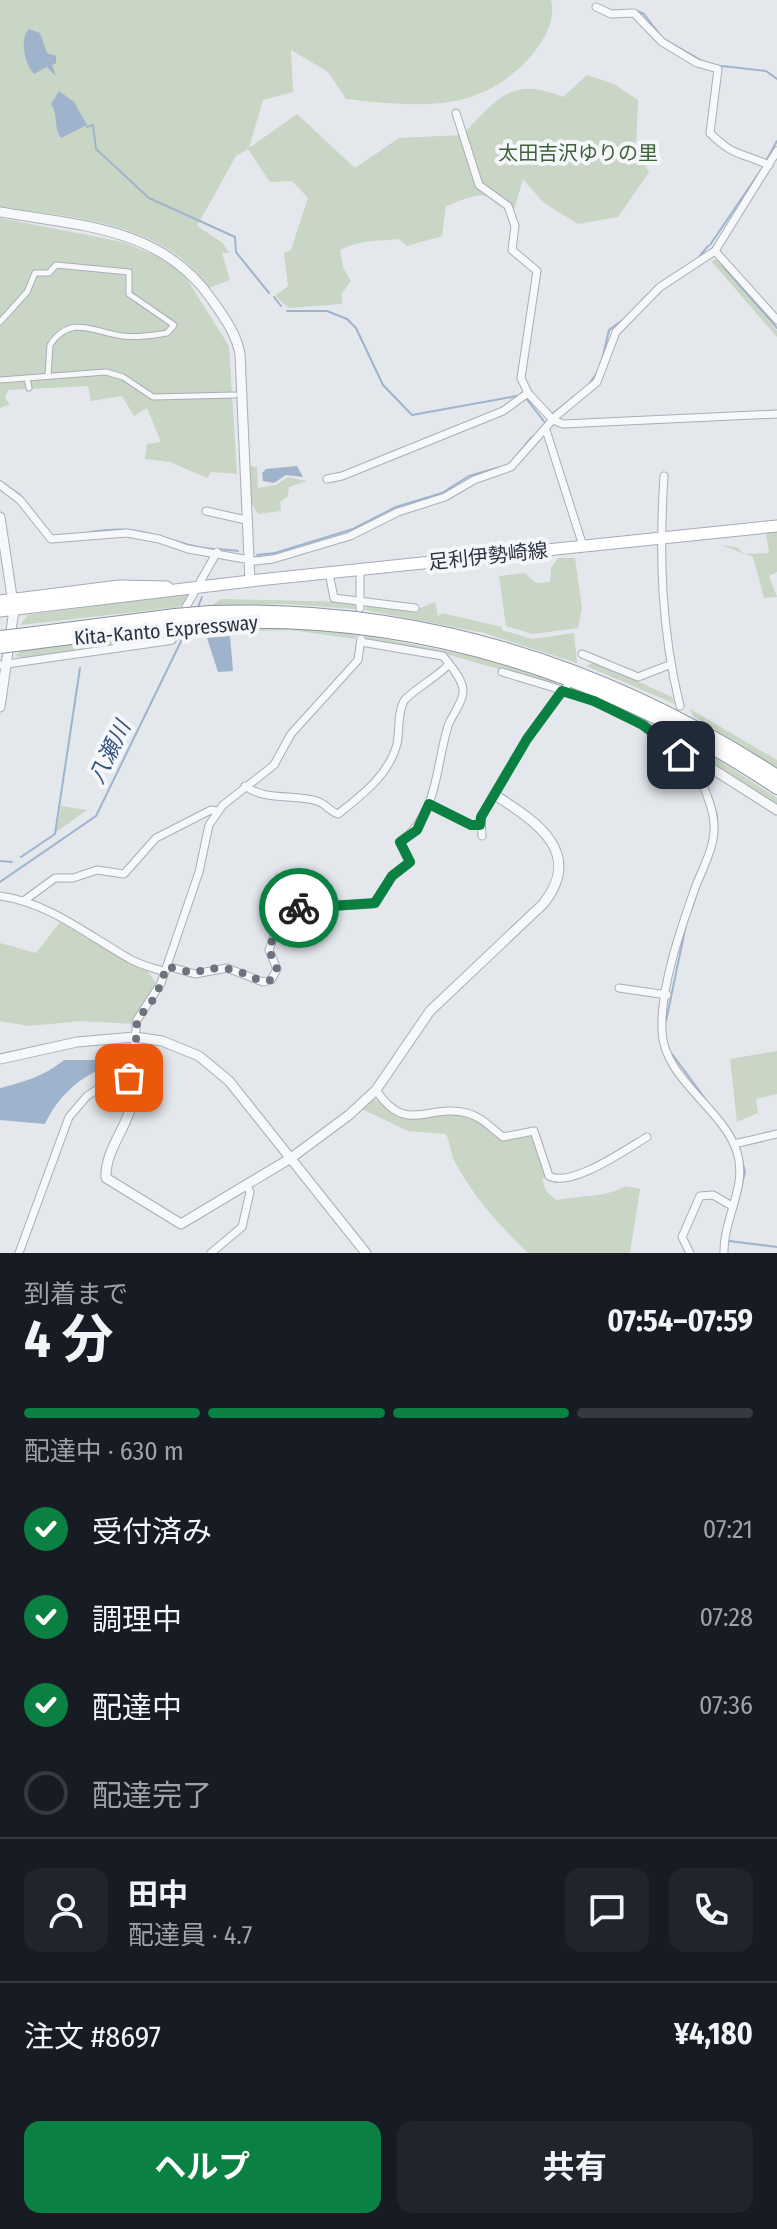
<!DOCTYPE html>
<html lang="ja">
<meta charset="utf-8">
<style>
:root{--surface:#171b24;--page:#20242c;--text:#f1f3f6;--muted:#9ea1a6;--line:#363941;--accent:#0b8043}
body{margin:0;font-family:"Fira Sans Condensed","Noto Sans JP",sans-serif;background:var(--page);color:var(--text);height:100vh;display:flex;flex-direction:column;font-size:30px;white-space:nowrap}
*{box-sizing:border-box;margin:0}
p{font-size:26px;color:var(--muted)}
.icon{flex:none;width:44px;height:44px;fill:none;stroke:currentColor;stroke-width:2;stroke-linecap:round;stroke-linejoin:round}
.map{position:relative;height:1253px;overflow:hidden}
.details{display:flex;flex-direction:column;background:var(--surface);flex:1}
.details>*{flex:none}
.pin{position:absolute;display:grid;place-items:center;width:68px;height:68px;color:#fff;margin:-34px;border-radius:16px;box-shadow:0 4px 12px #0006}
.courier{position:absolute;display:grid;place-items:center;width:80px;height:80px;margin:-40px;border:6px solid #0b8043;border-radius:50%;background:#fff;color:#222;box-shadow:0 2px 10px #0007}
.headline em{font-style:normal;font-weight:700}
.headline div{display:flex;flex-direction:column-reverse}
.headline{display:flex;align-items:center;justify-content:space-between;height:136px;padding:0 24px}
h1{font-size:52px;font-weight:700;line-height:60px}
.bar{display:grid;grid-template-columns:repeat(4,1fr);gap:12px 8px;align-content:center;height:96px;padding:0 24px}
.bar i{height:10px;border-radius:6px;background:var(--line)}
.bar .on{background:var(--accent)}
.bar p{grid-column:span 4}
.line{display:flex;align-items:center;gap:20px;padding:0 24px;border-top:2px solid var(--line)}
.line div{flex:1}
.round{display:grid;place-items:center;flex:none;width:84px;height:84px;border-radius:16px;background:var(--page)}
ol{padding:0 24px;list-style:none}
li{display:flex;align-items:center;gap:24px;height:88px}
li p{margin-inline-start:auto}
li .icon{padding:8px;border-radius:50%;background:var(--accent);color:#fff;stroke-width:4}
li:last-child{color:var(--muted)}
li i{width:44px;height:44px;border:4px solid var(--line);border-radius:50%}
.button{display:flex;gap:16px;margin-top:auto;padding:16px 24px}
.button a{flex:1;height:92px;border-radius:16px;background:var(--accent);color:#fff;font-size:32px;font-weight:700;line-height:92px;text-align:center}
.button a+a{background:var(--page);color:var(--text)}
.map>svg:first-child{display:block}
</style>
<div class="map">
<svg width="777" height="1253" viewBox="0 0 777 1253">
<rect width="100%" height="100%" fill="#e4e7ec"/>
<g fill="#c9d6c5">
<path d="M0,0H551C556,18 546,37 535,51C484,115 419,107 346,99L328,72L291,50L293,92L263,100L249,148L297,114L355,168L399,138L462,135C497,100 510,75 563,97L587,75L614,84L638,100L636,146L649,172L618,217L578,224L544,203L523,179L514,210C483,189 480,193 446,206L442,236L407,246L399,239C379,241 358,240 340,250L343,267L351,281L342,293V304L289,308L275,296L288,286L284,253L291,250L308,198L292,181L270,182L248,149L236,156L197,226L223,243L229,253H222L230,280L208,288C166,222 71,217 0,207Z"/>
<polygon points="0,218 123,242 159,257 183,273 229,346 237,474 211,472 207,478 170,462 145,459 147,444 161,442 147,408 134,416 122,396 91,401 88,386 8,390 5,398 10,404 0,408"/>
<polygon points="717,259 777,331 777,337 711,261"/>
<polygon points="249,466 257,467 258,488 275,485 288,477 307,481 289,487 288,496 280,502 281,511 258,514 251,502"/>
<polygon points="777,531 777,572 769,576 777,597 764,598 753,557 721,545 736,547 745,554 769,553 766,532"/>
<polygon points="558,558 575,558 582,608 578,628 533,634 506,626 499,576 525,573 536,583 550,582 551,568"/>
<polygon points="193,593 179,607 20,625 28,615"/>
<polygon points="221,599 351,602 356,606 355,609 286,604 211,606"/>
<polygon points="435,602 438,616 442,613 502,627 502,630 532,639 574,633 577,663 484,633 365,610 368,605 413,611"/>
<polygon points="289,628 357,634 355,639 291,630 206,633 203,629"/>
<polygon points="171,631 167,638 25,658 15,656 21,650"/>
<polygon points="365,635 487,659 560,682 554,685 446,654 367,640"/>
<polygon points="595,662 672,697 675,704 586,666"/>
<polygon points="571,687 684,740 684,744 599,701 568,689"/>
<polygon points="690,709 777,760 777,768 693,716"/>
<polygon points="702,749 777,798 777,805 707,759"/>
<polygon points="61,806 87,810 56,832"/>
<polygon points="61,921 146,968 157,985 132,1024 82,1021 29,1026 0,1021 0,943 36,953"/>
<polygon points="777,1051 777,1094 756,1099 758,1113 737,1122 730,1059"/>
<path d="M375,1099L405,1119L463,1113L486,1122L504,1141L533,1135L547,1176L542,1179L546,1191L556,1200C579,1195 606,1198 626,1186L640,1189L630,1253H528C500,1226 475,1199 456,1164C450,1154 451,1144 446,1134L408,1131L362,1109Z"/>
</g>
<g fill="#9fb4cc">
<path d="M29,29L40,33L47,53L56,56V63L52,65L56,76L47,67L34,74C25,65 19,38 29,29Z"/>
<path d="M59,91L74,102L87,125L61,138C53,128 59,116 51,104Z"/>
<polygon points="297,466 303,477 286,475 274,483 263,481 262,473 266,469"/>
<polygon points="230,636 233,671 218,672 207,638"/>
<path d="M64,1060H98L103,1068C76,1080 58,1097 45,1124L0,1120V1088C23,1082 43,1077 64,1060Z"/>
</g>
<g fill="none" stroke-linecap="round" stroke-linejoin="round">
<g stroke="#9fb4cc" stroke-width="2">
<polyline points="637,11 644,14 660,35"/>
<polyline points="664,39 704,62"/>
<polyline points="722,66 766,71 777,79"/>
<polyline points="87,127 93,125 96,149 149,198 235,237 236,252 269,293"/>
<polyline points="766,161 777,141"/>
<polyline points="710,245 763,167"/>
<polyline points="699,257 708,246"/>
<polyline points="722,265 777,328"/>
<polyline points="274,297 281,306"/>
<polyline points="642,300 664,280"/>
<polyline points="287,311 327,311 347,319 356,328 383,385 412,415 517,396"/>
<polyline points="602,360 609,330 624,319"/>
<polyline points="589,384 597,373"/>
<polyline points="526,398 546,424"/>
<polyline points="552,414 575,396"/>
<polyline points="518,454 532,437"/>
<polyline points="0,481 20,495"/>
<polyline points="24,500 35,514"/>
<path d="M90,532C136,524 152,536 194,546C208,550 224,549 238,551"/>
<polyline points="257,555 275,553 353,529 396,507 442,493 469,476 497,468"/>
<polyline points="198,607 202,597"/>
<polyline points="711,796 717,816 717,836"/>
<polyline points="21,857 55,834 80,668"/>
<polyline points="0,861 12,862"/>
<polyline points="0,882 96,816 186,631"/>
<polyline points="692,908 700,884"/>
<polyline points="666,1021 686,925"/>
<polyline points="672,1054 706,1100"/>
<polyline points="738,1144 745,1172 741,1188"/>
<polyline points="729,1241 777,1247"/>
</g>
<g stroke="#a9aeb7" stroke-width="7">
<g id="pedestrian">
<path d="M0,322L27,292L35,273H49L56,265L129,272V294L174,325L167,333C153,335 138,338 123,336C95,333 71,313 50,345L48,376"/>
<polyline points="27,378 29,388"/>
<polyline points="0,380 106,372 123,377 153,397 235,395"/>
</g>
</g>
<g stroke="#a9aeb7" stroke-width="9">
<g id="minor">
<path d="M596,7L611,14L634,13L662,42L697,63L718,69L710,133C734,157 740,152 769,165"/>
<polyline points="456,113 479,185 508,206 515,226 512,250 537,271 521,378 528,393 553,420 563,424 777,414"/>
<polyline points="715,251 777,320"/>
<polyline points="546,430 583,546"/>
<path d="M664,476C659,555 661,629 680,706"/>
<polyline points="327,479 342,476 503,411 528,393"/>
<polyline points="0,485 20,500 51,539 127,533 159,539 188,549 256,561 273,559 350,536 398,512 445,497 474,480 511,467 556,416 597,382 616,332 660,287 715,251 777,151"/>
<polyline points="206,511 246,520"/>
<polyline points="360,570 360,608"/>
<polyline points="329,573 334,598 415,608"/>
<polyline points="182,614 217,552"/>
<polyline points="582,654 638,677 669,665"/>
<polyline points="0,665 167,641 172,640 177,625"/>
<path d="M502,672C552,687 607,701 651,731C665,741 674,755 692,756"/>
<path d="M690,744C694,774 716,803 714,831C713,850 702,870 695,888C681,928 660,988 662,1030C663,1079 723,1108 737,1152C748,1186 723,1219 724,1253"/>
<path d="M245,786C265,801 293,794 317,801C326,804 331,812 338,814C362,795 389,775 397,744C400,730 397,714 404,701C409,693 438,676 447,666"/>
<polyline points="429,804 471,825 480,825"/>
<polyline points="482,836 481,817 527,739 567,686"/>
<path d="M0,896C50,903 87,935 130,959C140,965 154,968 165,972"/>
<polyline points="25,900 55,878 73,878 97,870 124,874 156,838 211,810 217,811"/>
<path d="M167,966L195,974L227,968L263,982L271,980L277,969L269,950L284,910L373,904L392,876L410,862L400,842C439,813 435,768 448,726C452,715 463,702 463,692C464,680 449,664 443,656L361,642"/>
<polyline points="619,988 667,995"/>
<path d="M376,1090C406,1136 429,1103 467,1113C482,1117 491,1128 503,1137L534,1131L549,1176C571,1188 625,1150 647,1137"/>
<polyline points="734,1144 777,1134"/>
<polyline points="19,1253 69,1117 87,1096 132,1067 137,1020 161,983 199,872 209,825 223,805 274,765 291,734 358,660 361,639"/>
<polyline points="211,1253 242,1227 250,1192 247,1186"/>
<polyline points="690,1253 682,1237 700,1196 713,1195 732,1206"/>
</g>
</g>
<g stroke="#a9aeb7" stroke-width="11">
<g id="tertiary">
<path d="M0,212C81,226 162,227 212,300C224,317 236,333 240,354L250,581"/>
<polyline points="0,517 14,610 0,707"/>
<polyline points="692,756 777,810"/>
<polyline points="0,1059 77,1042 135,1037 162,1041 199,1056 229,1081 366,1253"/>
<path d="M126,1073C149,1110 104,1140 106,1178L181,1224L291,1158L349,1115L376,1090L430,1011L543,904C585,852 535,821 495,795"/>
</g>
</g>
<g stroke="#a3abb8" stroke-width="13">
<g id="primary">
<polyline points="0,601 119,586 167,587"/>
<polyline points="0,611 250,581 777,526"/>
</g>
</g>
<g stroke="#8b94a3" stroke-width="14">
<g id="motorway">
<path d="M210,612C417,605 605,663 777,776"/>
<path d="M208,623C414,612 607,674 777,788"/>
<polyline points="27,634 175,615"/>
<polyline points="24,644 172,625"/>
</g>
</g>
<use href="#pedestrian" stroke="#f7f8fa" stroke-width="5"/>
<use href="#minor" stroke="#f7f8fa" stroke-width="7"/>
<use href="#tertiary" stroke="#f7f8fa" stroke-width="9"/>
<use href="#primary" stroke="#fff" stroke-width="11"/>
<use href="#motorway" stroke="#fff" stroke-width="12"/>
<g stroke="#8b94a3" stroke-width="14" stroke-linecap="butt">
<g id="motorway-bridge">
<polyline points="175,615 210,612"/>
<polyline points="172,625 208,623"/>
<polyline points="0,637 27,634"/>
<polyline points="0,647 24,644"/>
</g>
</g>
<use href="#motorway-bridge" stroke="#fff" stroke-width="12"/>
</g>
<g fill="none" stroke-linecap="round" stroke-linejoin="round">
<path stroke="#6c737f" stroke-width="8" stroke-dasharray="0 14.4" d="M129,1078L126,1073L135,1061L137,1020L156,996L167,966C203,979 202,965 229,969C245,971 257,984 271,980L277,969L269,950L281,912L299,908"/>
<polyline stroke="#0b8043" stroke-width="10" points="299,908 375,903 392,876 410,862 400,842 417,830 429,804 471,825 480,825 481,817 527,739 562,691 594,701 643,725 681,755"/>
</g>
<g text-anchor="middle" stroke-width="8" stroke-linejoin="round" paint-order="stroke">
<g font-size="20" fill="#3f6138" stroke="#f4f6f9">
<text x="578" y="160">太田吉沢ゆりの里</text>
</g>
<g font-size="20" fill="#2b3445" stroke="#f4f6f9">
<text transform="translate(488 556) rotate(-6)" y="7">足利伊勢崎線</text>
<text transform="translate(166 630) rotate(-5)" y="7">Kita-Kanto Expressway</text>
</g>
<g font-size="22" font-style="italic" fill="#34527a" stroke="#f4f6f9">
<text transform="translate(109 752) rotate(-64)" y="8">八瀬川</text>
</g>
</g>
</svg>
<div class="pin" style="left:129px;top:1078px;background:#ea580c"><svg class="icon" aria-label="bag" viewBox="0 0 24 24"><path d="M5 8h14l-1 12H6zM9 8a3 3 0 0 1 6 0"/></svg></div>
<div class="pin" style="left:681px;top:755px;background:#1f2937"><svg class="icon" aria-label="home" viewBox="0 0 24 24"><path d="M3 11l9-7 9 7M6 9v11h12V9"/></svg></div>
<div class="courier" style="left:299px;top:908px"><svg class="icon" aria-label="bike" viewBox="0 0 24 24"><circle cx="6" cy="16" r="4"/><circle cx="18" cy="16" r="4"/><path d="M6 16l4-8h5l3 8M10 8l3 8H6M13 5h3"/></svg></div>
</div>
<section class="details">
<div class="headline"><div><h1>4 分</h1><p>到着まで</p></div><em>07:54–07:59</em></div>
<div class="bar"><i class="on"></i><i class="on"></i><i class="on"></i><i></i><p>配達中 · 630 m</p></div>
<ol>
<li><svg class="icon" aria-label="check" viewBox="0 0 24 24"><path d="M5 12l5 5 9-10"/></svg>受付済み<p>07:21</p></li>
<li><svg class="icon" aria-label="check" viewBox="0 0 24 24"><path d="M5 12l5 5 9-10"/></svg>調理中<p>07:28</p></li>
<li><svg class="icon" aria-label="check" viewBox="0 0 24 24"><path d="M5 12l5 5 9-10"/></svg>配達中<p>07:36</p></li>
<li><i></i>配達完了</li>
</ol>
<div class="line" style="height:144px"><a class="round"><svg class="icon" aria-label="person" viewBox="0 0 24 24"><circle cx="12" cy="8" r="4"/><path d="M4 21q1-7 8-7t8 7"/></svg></a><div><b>田中</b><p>配達員 · 4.7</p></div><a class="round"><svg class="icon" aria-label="chat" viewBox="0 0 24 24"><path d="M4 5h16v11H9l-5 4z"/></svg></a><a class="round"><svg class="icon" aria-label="phone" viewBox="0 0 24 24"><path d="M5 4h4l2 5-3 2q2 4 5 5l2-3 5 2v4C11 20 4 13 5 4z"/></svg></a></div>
<div class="line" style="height:104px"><div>注文 #8697</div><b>¥4,180</b></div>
<div class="button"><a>ヘルプ</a><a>共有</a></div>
</section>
